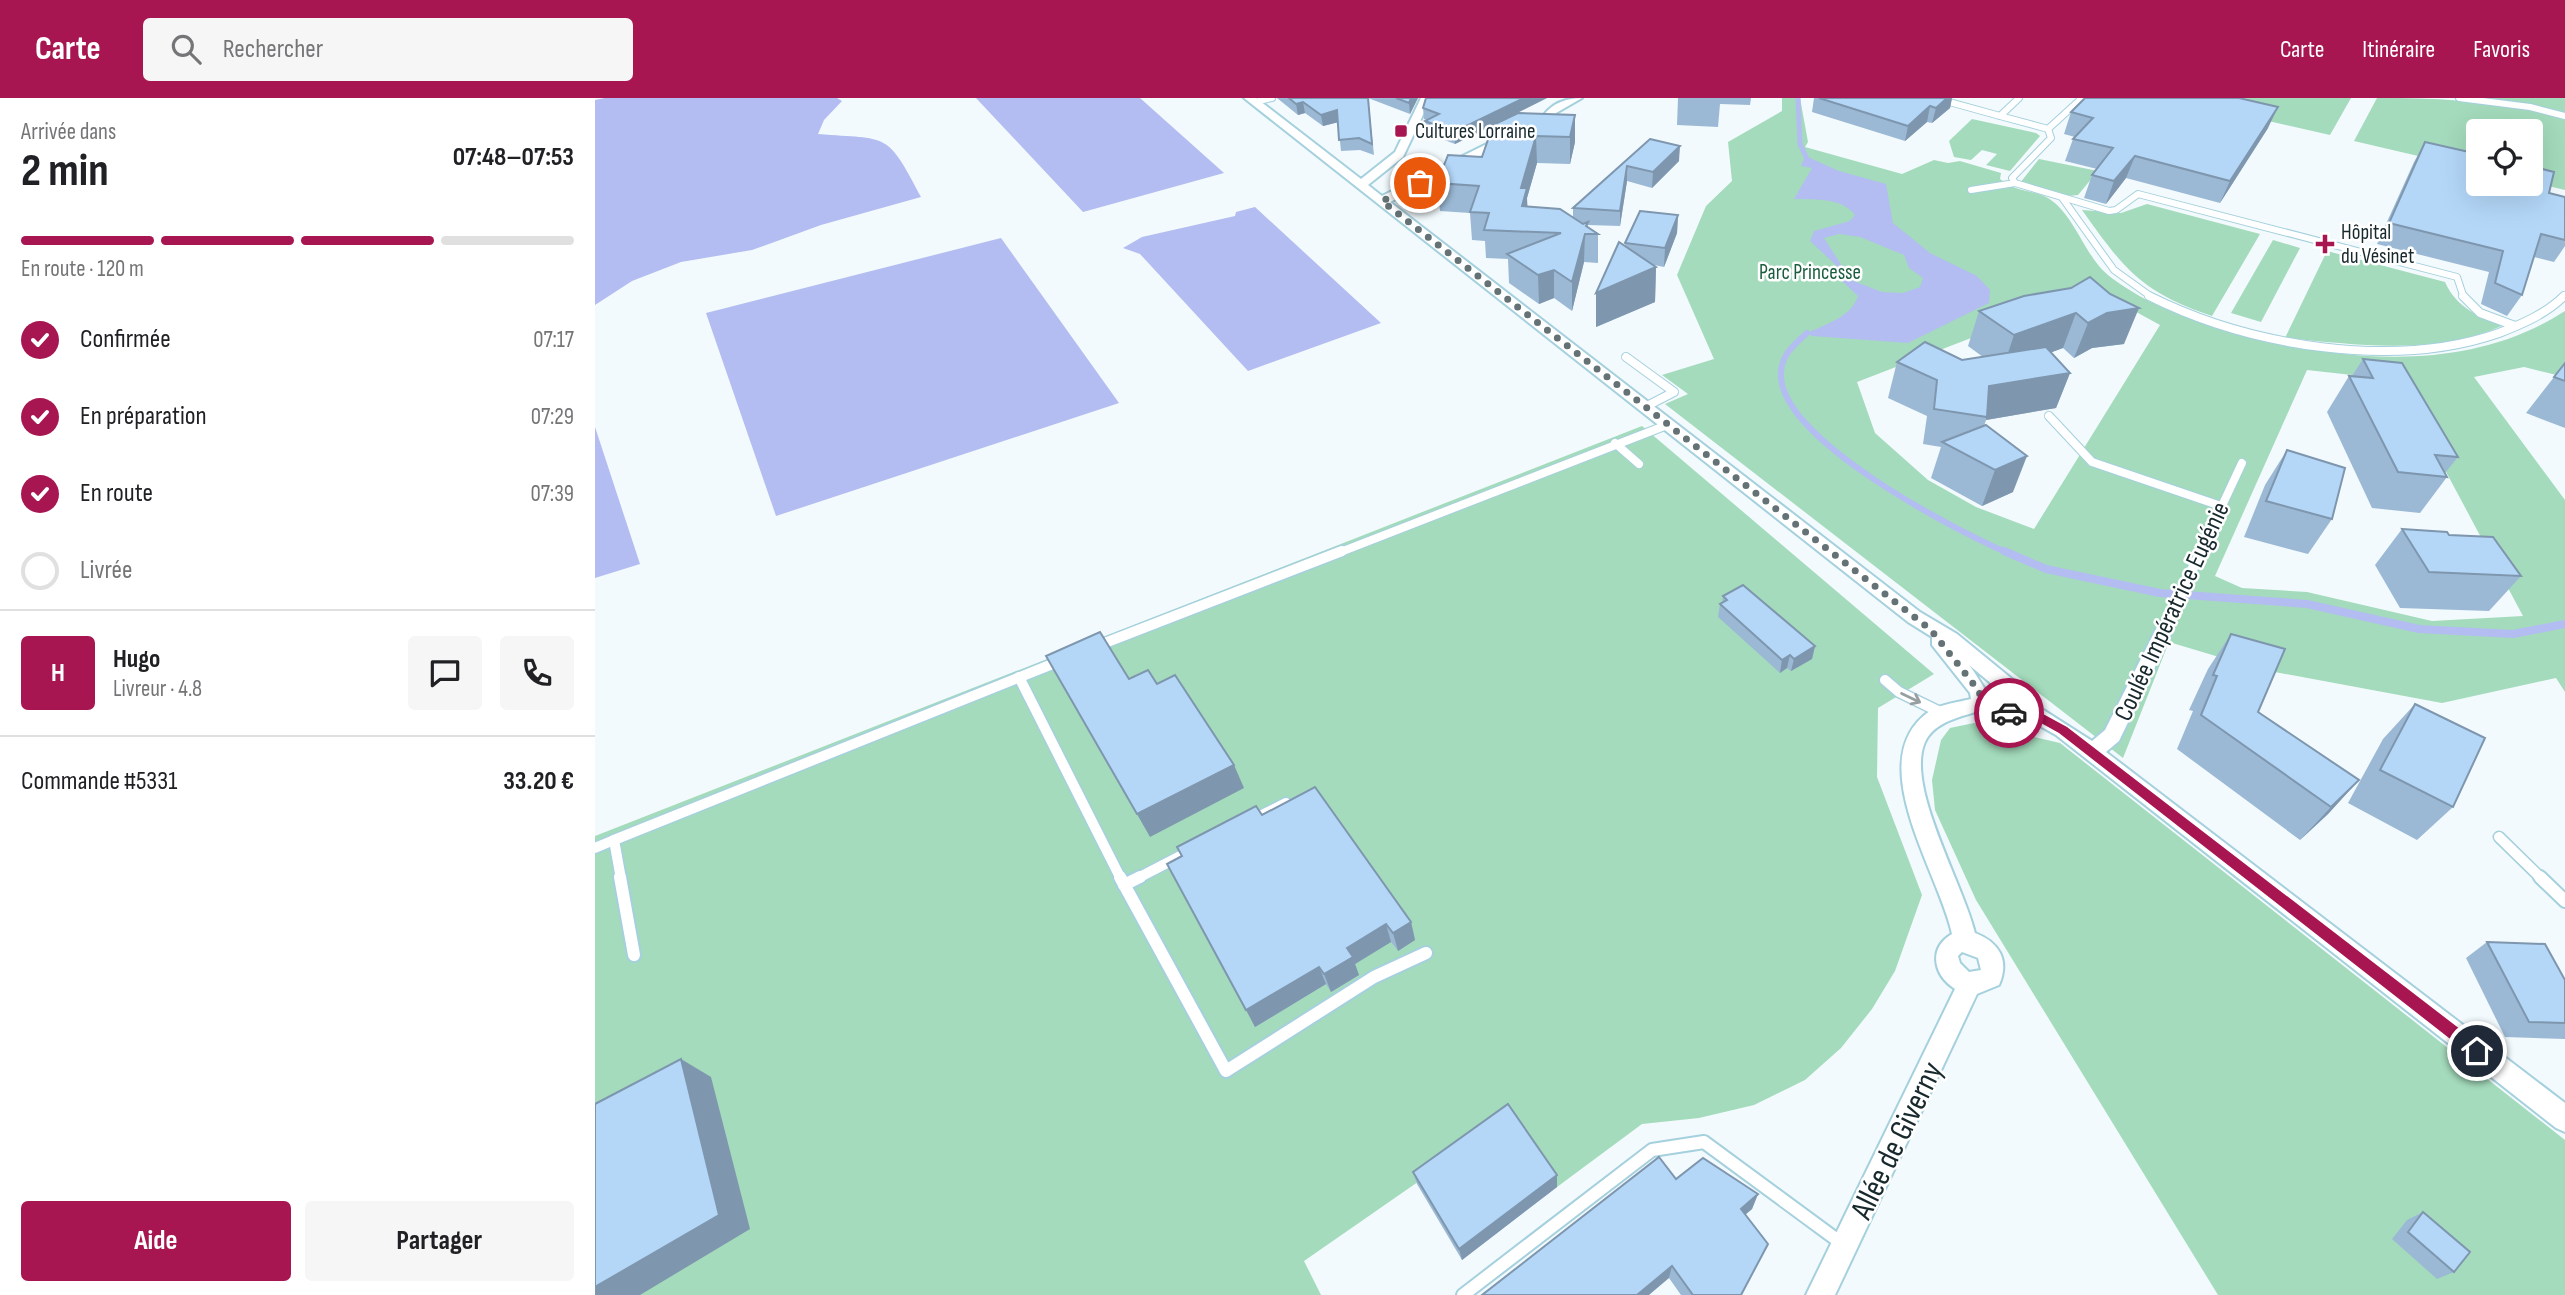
<!DOCTYPE html>
<html lang="fr">
<meta charset="utf-8">
<style>
:root{--surface:#fff;--page:#f6f6f6;--text:#202124;--muted:#757577;--line:#e0e0e0;--accent:#a81651}
body{margin:0;font-family:"Sofia Sans Condensed",sans-serif;background:var(--page);color:var(--text);height:100vh;display:flex;flex-direction:column;font-size:26px;white-space:nowrap}
*{box-sizing:border-box;margin:0}
p{font-size:23px;color:var(--muted)}
.icon{flex:none;width:38px;height:38px;fill:none;stroke:currentColor;stroke-width:2;stroke-linecap:round;stroke-linejoin:round}
.map{position:relative;flex:1;overflow:hidden}
.sheet{display:flex;flex-direction:column;background:var(--surface);width:595px}
.sheet>*{flex:none}
.fabs{position:absolute;left:1871px;top:21px;display:grid;gap:14px}
.fabs a{display:grid;place-items:center;width:77px;height:77px;border-radius:7px;background:var(--surface);box-shadow:0 7px 28px #0002;font-size:35px}
.pin{position:absolute;display:grid;place-items:center;width:60px;height:60px;color:#fff;margin:-30px;border:4px solid #fff;border-radius:50%;box-shadow:0 2px 7px #0007}
.courier{position:absolute;display:grid;place-items:center;width:70px;height:70px;margin:-35px;border:5px solid #a81651;border-radius:50%;background:#fff;color:#222;box-shadow:0 2px 9px #0007}
.head em{font-style:normal;font-weight:700}
.head div{display:flex;flex-direction:column-reverse}
.head{display:flex;align-items:center;justify-content:space-between;height:119px;padding:0 21px}
h1{font-size:46px;font-weight:700;line-height:52px}
.bar{display:grid;grid-template-columns:repeat(4,1fr);gap:10px 7px;align-content:center;height:84px;padding:0 21px}
.bar i{height:9px;border-radius:5px;background:var(--line)}
.bar .current{background:var(--accent)}
.bar p{grid-column:span 4}
.line{display:flex;align-items:center;gap:18px;padding:0 21px;border-top:2px solid var(--line)}
.line div{flex:1}
.round{display:grid;place-items:center;flex:none;width:74px;height:74px;border-radius:7px;background:var(--page)}
ol{padding:0 21px;list-style:none}
li{display:flex;align-items:center;gap:21px;height:77px}
li p{margin-inline-start:auto}
li .icon{padding:7px;border-radius:50%;background:var(--accent);color:#fff;stroke-width:4}
li:last-child{color:var(--muted)}
li i{width:38px;height:38px;border:4px solid var(--line);border-radius:50%}
.cta{display:flex;gap:14px;margin-top:auto;padding:14px 21px}
.cta a{flex:1;height:80px;border-radius:7px;background:var(--accent);color:#fff;font-size:28px;font-weight:700;line-height:80px;text-align:center}
.cta a+a{background:var(--page);color:var(--text)}
header{display:flex;align-items:center;gap:42px;box-sizing:border-box;height:98px;padding:0 35px;background:var(--accent);color:#fff}
header strong{font-size:33px}
nav{display:flex;gap:38px;margin-inline-start:auto;font-size:24px}
.search{width:490px;height:63px;background:var(--page);display:flex;align-items:center;gap:18px;box-sizing:border-box;padding:0 24px;border-radius:7px;color:var(--muted);font-size:26px}
main{display:flex;flex:1;min-height:0}
.map>svg:first-child{display:block}
</style>
<header>
<strong>Carte</strong>
<div class="search"><svg class="icon" aria-label="search" viewBox="0 0 24 24"><circle cx="10" cy="10" r="6"/><path d="M15 15l6 6"/></svg>Rechercher</div>
<nav><a>Carte</a><a>Itinéraire</a><a>Favoris</a></nav>
</header>
<main>
<section class="sheet">
<div class="head"><div><h1>2 min</h1><p>Arrivée dans</p></div><em>07:48–07:53</em></div>
<div class="bar"><i class="current"></i><i class="current"></i><i class="current"></i><i></i><p>En route · 120 m</p></div>
<ol>
<li><svg class="icon" aria-label="check" viewBox="0 0 24 24"><path d="M5 12l5 5 9-10"/></svg>Confirmée<p>07:17</p></li>
<li><svg class="icon" aria-label="check" viewBox="0 0 24 24"><path d="M5 12l5 5 9-10"/></svg>En préparation<p>07:29</p></li>
<li><svg class="icon" aria-label="check" viewBox="0 0 24 24"><path d="M5 12l5 5 9-10"/></svg>En route<p>07:39</p></li>
<li><i></i>Livrée</li>
</ol>
<div class="line" style="height:126px"><b class="round" style="background:var(--accent);color:#fff">H</b><div><b>Hugo</b><p>Livreur · 4.8</p></div><a class="round"><svg class="icon" aria-label="chat" viewBox="0 0 24 24"><path d="M4 5h16v11H9l-5 4z"/></svg></a><a class="round"><svg class="icon" aria-label="phone" viewBox="0 0 24 24"><path d="M5 4h4l2 5-3 2q2 4 5 5l2-3 5 2v4C11 20 4 13 5 4z"/></svg></a></div>
<div class="line" style="height:91px"><div>Commande #5331</div><b>33.20 €</b></div>
<div class="cta"><a>Aide</a><a>Partager</a></div>
</section>
<div class="map">
<svg width="1970" height="1197" viewBox="0 0 1970 1197">
<rect width="100%" height="100%" fill="#f2fafd"/>
<g fill="#a4dbbc" fill-rule="evenodd">
<path d="M1187,0H1205L1213,44L1210,49L1307,76L1339,62L1353,65L1365,63L1406,75L1405,81C1422,95 1437,91 1453,100C1476,114 1487,148 1504,168C1511,177 1524,185 1533,191C1563,211 1597,221 1631,231C1740,264 1870,278 1970,213V279L1929,269L1879,279L1970,402V594L1961,580L1847,605L1664,571L1574,544L1528,660L1070,306L1093,296L1067,277L1119,261L1082,177L1111,108L1137,83L1133,44L1187,13ZM1501,192L1565,227L1439,431L1381,409L1333,382L1280,335L1262,284ZM1712,272L1802,282L1928,518L1837,523L1712,494L1647,490L1620,478Z"/>
<polygon points="1573,0 1756,0 1735,37"/>
<path d="M1782,0C1846,0 1908,3 1970,20V92L1936,84V33H1883V72L1759,43Z"/>
<polygon points="1878,0 1970,0 1970,15 1944,8"/>
<polygon points="1377,21 1441,35 1445,38 1415,73 1391,67 1402,56 1387,52 1376,62 1359,59 1354,43"/>
<polygon points="1444,61 1503,73 1483,97 1473,98 1425,85"/>
<path d="M1552,106L1665,136L1617,218C1546,194 1529,171 1487,112L1526,115Z"/>
<polygon points="1678,142 1705,150 1666,224 1636,215"/>
<path d="M1732,153L1850,184C1861,209 1884,220 1909,227C1840,258 1763,247 1690,240Z"/>
<polygon points="1047,328 1339,576 1283,610 1282,679 1327,797 1300,873 1277,911 1246,950 1210,982 1159,1007 1104,1020 1047,1026 962,1089 915,1020 709,1163 726,1197 0,1197 0,738"/>
<polygon points="1379,625 1465,645 1970,1042 1970,1197 1623,1197 1381,802 1340,712 1337,682 1346,642 1355,630"/>
</g>
<g fill="#b3bdf1" fill-rule="evenodd">
<path d="M10,0H242L247,3L229,22L223,36C294,42 291,32 326,99L226,127L157,152L86,164L37,183L0,207V2Z"/>
<polygon points="381,0 545,0 629,75 488,114"/>
<path d="M1215,60L1244,73L1291,86L1298,125L1335,155L1382,178L1395,192L1394,205L1313,245L1217,238L1212,235C1232,226 1257,218 1263,198L1246,182L1243,169L1215,143L1219,133L1255,123L1260,117C1246,99 1221,102 1199,101L1217,70L1206,68L1209,61ZM1244,136L1265,139L1309,157L1314,170L1328,180L1325,189L1308,195L1287,194L1256,182L1229,140Z"/>
<polygon points="660,109 786,225 653,273 545,156 528,150 547,139 640,118 641,114"/>
<polygon points="406,140 524,305 181,418 111,215"/>
<polygon points="0,329 45,466 0,480"/>
</g>
<g fill="none" stroke-linecap="round" stroke-linejoin="round">
<polyline stroke="#b3bdf1" stroke-width="5" points="1203,0 1205,46 1212,61"/>
<path stroke="#b3bdf1" stroke-width="6" d="M1212,235C1200,246 1187,256 1186,274C1181,340 1360,432 1413,455"/>
<polyline stroke="#b3bdf1" stroke-width="8" points="1409,453 1451,471 1565,495 1712,506 1824,531 1918,536 1970,526"/>
<g stroke="#a5d0dd" stroke-width="8">
<g id="service-far3">
<polyline points="1340,0 1405,18"/>
<polyline points="1424,0 1405,18 1453,31"/>
<polyline points="1487,0 1453,31 1456,40 1417,80 1420,85 1514,113 1521,112 1543,96 1862,179 1869,200"/>
<polyline points="1864,0 1935,9 1970,18"/>
<polyline points="660,4 677,0"/>
<polyline points="1376,92 1420,85"/>
<polyline points="1468,101 1519,172 1558,200"/>
<polyline points="1967,200 1970,197"/>
</g>
</g>
<g stroke="#a5d0dd" stroke-width="10">
<g id="service-far2">
<path d="M1554,198C1654,248 1798,272 1904,235C1927,226 1951,216 1969,198"/>
<polyline points="1868,198 1885,215 1920,228"/>
<polyline points="1031,259 1079,294 1050,309"/>
<polyline points="1454,318 1497,364 1626,408"/>
<polyline points="1020,345 1044,366"/>
<polyline points="743,455 1072,327"/>
<polyline points="1605,455 1647,365"/>
</g>
</g>
<g stroke="#a5d0dd" stroke-width="13">
<g id="service-far1">
<polyline points="1568,534 1606,453"/>
<polyline points="502,548 747,453"/>
<polyline points="424,579 526,781"/>
<polyline points="1290,582 1304,594 1345,614"/>
<polyline points="657,722 691,705"/>
<polyline points="1904,739 1947,781"/>
<polyline points="0,750 19,742"/>
<polyline points="26,781 19,742 465,563"/>
<polyline points="541,781 597,752"/>
</g>
</g>
<g stroke="#a5d0dd" stroke-width="16">
<g id="service">
<polyline points="25,779 39,857"/>
<polyline points="525,779 631,973 779,879 831,855"/>
<polyline points="1945,779 1970,803"/>
<polyline points="529,787 545,779"/>
<polyline points="868,1197 1057,1052 1109,1044 1249,1147"/>
</g>
</g>
<g stroke="#a5d0dd" stroke-width="4">
<path id="minor" d="M649,0H661L766,81L800,54L826,0H836L808,59L773,87L787,98L948,18C957,5 972,0 987,0L961,15L956,22L795,104L1325,514L1362,536L1433,594L1436,604L1497,643L1510,632L1562,529H1574L1577,534L1524,643L1511,654L1970,1005V1034L1961,1030L1461,637L1427,618C1412,626 1397,622 1384,613C1365,619 1339,624 1330,644C1310,688 1369,787 1380,835C1404,844 1415,862 1404,887L1382,896L1240,1197H1211L1360,891C1338,877 1333,850 1357,836C1344,774 1265,661 1335,613C1346,606 1364,604 1376,601L1375,595L1337,547V539L1313,524ZM1374,567L1416,602V605L1404,607C1392,599 1384,579 1374,567ZM1367,854L1383,860L1386,872L1374,874L1365,865L1363,858Z"/>
</g>
<use href="#service-far3" stroke="#fff" stroke-width="6"/>
<use href="#service-far2" stroke="#fff" stroke-width="8"/>
<use href="#service-far1" stroke="#fff" stroke-width="10"/>
<use href="#service" stroke="#fff" stroke-width="12"/>
<use href="#minor" fill="#fff" fill-rule="evenodd"/>
</g>
<g fill="#9bb9d5">
<polygon points="682,0 823,0 815,16 773,0 779,57 765,52 746,53 743,24 728,28 710,15 703,17"/>
<polygon points="831,0 952,0 912,20 980,17 980,44 975,66 942,65 932,100 932,108 978,119 978,110 1055,41 1084,63 1057,90 1032,83 1025,128 993,127 993,129 1003,136 1003,165 989,164 977,213 959,200 944,206 914,185 913,161 891,160 890,143 877,142 875,115 845,113 842,85 887,59 898,27 860,46 831,35 830,23 831,22 829,21 828,10"/>
<polygon points="1083,0 1156,0 1155,7 1125,6 1123,29 1082,27"/>
<polygon points="1219,0 1357,0 1355,10 1337,25 1332,24 1310,43 1217,14"/>
<polygon points="1476,14 1673,30 1625,105 1531,80 1511,106 1489,100 1497,77 1502,71 1470,63 1478,41 1480,39 1469,36"/>
<polygon points="1830,44 1954,95 1970,99 1970,148 1959,164 1939,159 1927,197 1912,218 1886,206 1894,174 1782,146 1819,64"/>
<polygon points="1083,117 1082,135 1069,169 1059,167 1061,169 1060,204 1001,229 1030,148 1030,145"/>
<polygon points="1476,190 1529,246 1497,250 1479,260 1468,250 1456,254 1475,275 1461,310 1391,322 1389,328 1418,394 1387,408 1336,380 1346,349 1328,346 1332,318 1293,300 1302,264 1367,262 1388,259 1373,248 1384,213"/>
<polygon points="1768,261 1863,359 1850,375 1852,379 1825,415 1777,410 1732,314 1754,278 1757,278"/>
<polygon points="1970,265 1970,330 1931,315"/>
<polygon points="1692,352 1737,421 1713,456 1649,439 1670,387"/>
<polygon points="1807,431 1854,437 1926,478 1894,513 1805,510 1780,467"/>
<polygon points="1128,498 1220,548 1217,561 1196,573 1192,570 1185,575 1123,519 1125,506 1127,505"/>
<polygon points="1636,536 1663,614 1764,682 1733,716 1705,742 1582,651 1598,613 1594,612 1613,571"/>
<polygon points="1820,606 1858,709 1822,742 1753,705 1788,641"/>
<polygon points="667,717 816,824 820,842 803,853 796,844 760,866 764,877 736,894 731,886 660,929 582,749"/>
<polygon points="1892,844 1970,882 1970,941 1910,939 1871,860"/>
<polygon points="818,1074 962,1077 962,1089 867,1162 822,1086"/>
<polygon points="1081,1081 1163,1096 1157,1111 1150,1117 1147,1197 1086,1197 1074,1180"/>
<polygon points="1828,1114 1859,1174 1842,1181 1797,1141 1812,1122"/>
</g>
<g fill="#7e96ae">
<polygon points="816,0 823,0 815,16 814,5"/>
<polygon points="929,0 952,0 860,46 859,34"/>
<polygon points="1352,0 1357,0 1355,10 1337,25 1341,10"/>
<polygon points="708,4 710,15 703,17 701,6"/>
<polygon points="1335,8 1332,24 1310,43 1313,28"/>
<polygon points="1683,9 1673,30 1625,105 1635,83"/>
<polygon points="742,12 744,24 728,28 726,17"/>
<polygon points="980,17 980,44 975,66 975,39"/>
<polygon points="941,38 942,65 932,100 933,118 929,133 926,90"/>
<polygon points="1085,48 1084,63 1057,90 1058,74"/>
<polygon points="1540,58 1531,80 1511,106 1519,83"/>
<polygon points="1032,68 1032,83 1025,128 1025,113"/>
<polygon points="1083,117 1082,135 1069,169 1070,150"/>
<polygon points="990,136 989,164 977,213 977,184"/>
<polygon points="1061,169 1060,204 1001,229 1001,195"/>
<polygon points="959,172 959,200 944,206 943,177"/>
<polygon points="1544,210 1529,246 1497,250 1479,260 1493,225 1512,215"/>
<polygon points="1481,215 1468,250 1407,273 1419,237"/>
<polygon points="1475,275 1461,310 1391,322 1394,288"/>
<polygon points="1432,358 1418,394 1387,408 1400,372"/>
<polygon points="1220,548 1217,561 1196,573 1199,561"/>
<polygon points="1195,557 1192,570 1185,575 1187,562"/>
<polygon points="639,667 649,690 555,739 542,716"/>
<polygon points="1764,682 1733,716 1705,742 1736,709"/>
<polygon points="816,824 820,842 803,853 798,835"/>
<polygon points="791,826 796,844 760,866 764,877 736,894 729,876 752,850"/>
<polygon points="724,869 731,886 660,929 651,912"/>
<polygon points="86,961 116,979 155,1131 45,1197 0,1197 0,1189"/>
<polygon points="962,1077 962,1089 867,1162 864,1151"/>
<polygon points="1163,1096 1157,1111 1140,1125 1146,1111"/>
<polygon points="1077,1168 1074,1180 1054,1197 1042,1197"/>
</g>
<g fill="#b4d7f8" stroke="#7e96ae" stroke-width="2">
<polygon points="694,0 773,0 777,46 764,40 744,42 742,12 726,17 708,4 701,6"/>
<polygon points="801,0 816,0 814,5"/>
<polygon points="831,0 929,0 859,34 830,23 844,16 828,10"/>
<polygon points="1224,0 1352,0 1341,10 1335,8 1313,28"/>
<polygon points="1490,0 1644,0 1683,9 1635,83 1540,58 1519,83 1497,77 1518,50 1478,41 1498,20 1476,14"/>
<polygon points="923,15 980,17 975,39 941,38 926,90 932,90 927,108 965,111 988,126 993,124 991,128 1003,136 990,136 977,184 959,172 943,177 912,156 966,135 889,132 894,115 875,114 884,88 842,85 853,57 887,59 898,27"/>
<polygon points="1055,41 1085,48 1058,74 1032,68 1025,113 978,110"/>
<polygon points="1830,44 1883,56 1883,86 1936,86 1936,68 1959,74 1954,95 1970,99 1970,142 1946,136 1927,197 1900,185 1908,153 1794,125"/>
<polygon points="1045,113 1083,117 1070,150 1030,145"/>
<polygon points="1024,144 1061,169 1001,195"/>
<polygon points="1495,179 1515,196 1544,210 1512,215 1493,225 1481,215 1419,237 1384,213 1429,198 1476,190"/>
<polygon points="1330,244 1367,262 1451,249 1475,275 1394,288 1392,319 1339,311 1342,282 1302,264"/>
<polygon points="1768,261 1807,265 1863,359 1840,357 1852,379 1803,374 1754,278 1778,280"/>
<polygon points="1970,265 1970,283 1959,279"/>
<polygon points="1391,327 1432,358 1400,372 1347,344"/>
<polygon points="1692,352 1750,370 1737,421 1671,403"/>
<polygon points="1807,431 1852,434 1854,437 1898,439 1926,478 1834,474"/>
<polygon points="1148,487 1220,548 1199,561 1195,557 1187,562 1125,506 1132,502 1128,498"/>
<polygon points="505,534 534,581 553,572 562,586 580,577 639,667 542,716 451,558"/>
<polygon points="1636,536 1690,551 1663,614 1764,682 1736,709 1606,617 1622,578 1618,577"/>
<polygon points="1820,606 1890,640 1858,709 1785,672"/>
<polygon points="720,689 816,824 798,835 791,826 752,850 758,859 729,876 724,869 651,912 572,766 587,758 582,749 661,708 667,717"/>
<polygon points="1892,844 1950,846 1970,882 1970,925 1934,924"/>
<polygon points="86,961 124,1117 0,1189 0,1006"/>
<polygon points="913,1006 962,1077 864,1151 818,1074"/>
<polygon points="1064,1059 1081,1081 1108,1060 1163,1096 1146,1111 1173,1146 1146,1197 1098,1197 1077,1168 1042,1197 887,1197"/>
<polygon points="1828,1114 1875,1154 1859,1174 1813,1134"/>
</g>
<defs><path id="oneway-shaft" d="M-6 0H5M1.5-3L5.5 0L1.5 3" fill="none" stroke-width="1.6" stroke-linecap="round" stroke-linejoin="round" transform="scale(1.75)"/></defs>
<use stroke="#979fa1" href="#oneway-shaft" transform="translate(1316 600) rotate(26)"/>
<polygon fill="#a81651" points="1426,604 1472,629 1887,948 1887,958 1877,958 1464,635 1426,614 1410,619 1410,612"/>
<g fill="none" stroke-linecap="round" stroke-linejoin="round">
<polyline stroke="#647276" stroke-width="7" stroke-dasharray="0 12.6" points="825,85 787,103 1336,532 1384,593 1387,605 1400,614 1414,615"/>
</g>
<g fill="#a81651" stroke="#fff" stroke-width="2.5">
<rect x="799" y="26" width="14" height="14" rx="3.5"/>
<path d="M1726.5 135.5h7v7h7v7h-7v7h-7v-7h-7v-7h7z"/>
</g>
<g text-anchor="middle" stroke-width="5" stroke-linejoin="round" paint-order="stroke">
<g font-size="21" fill="#18292e" stroke="#fff" text-anchor="start">
<text x="820" y="40">Cultures Lorraine</text>
<text x="1746" y="141">Hôpital<tspan x="1746" dy="24">du Vésinet</tspan></text>
</g>
<g font-size="21" fill="#1b5d3f" stroke="#fff">
<text x="1215" y="181">Parc Princesse</text>
</g>
<g font-size="26" fill="#18292e" stroke="#fff">
<text transform="translate(1576 513) rotate(-65)" y="9">Coulée Impératrice Eugénie</text>
</g>
<g font-size="32" fill="#18292e" stroke="#fff">
<text transform="translate(1301 1042) rotate(-64)" y="11">Allée de Giverny</text>
</g>
</g>
</svg>
<div class="fabs">
<a><svg class="icon" aria-label="locate" viewBox="0 0 24 24"><circle cx="12" cy="12" r="6"/><path d="M12 2v4M12 18v4M2 12h4M18 12h4"/></svg></a>
</div>
<div class="pin" style="left:825px;top:85px;background:#ea580c"><svg class="icon" aria-label="bag" viewBox="0 0 24 24"><path d="M5 8h14l-1 12H6zM9 8a3 3 0 0 1 6 0"/></svg></div>
<div class="pin" style="left:1882px;top:953px;background:#1f2937"><svg class="icon" aria-label="home" viewBox="0 0 24 24"><path d="M3 11l9-7 9 7M6 9v11h12V9"/></svg></div>
<div class="courier" style="left:1414px;top:615px"><svg class="icon" aria-label="car" viewBox="0 0 24 24"><path d="M5 17H2v-5l4-1 3-4h7l3 4 3 1v5h-3M9 17h6M6 11h13"/><circle cx="7" cy="17" r="2"/><circle cx="17" cy="17" r="2"/></svg></div>
</div>
</main>
